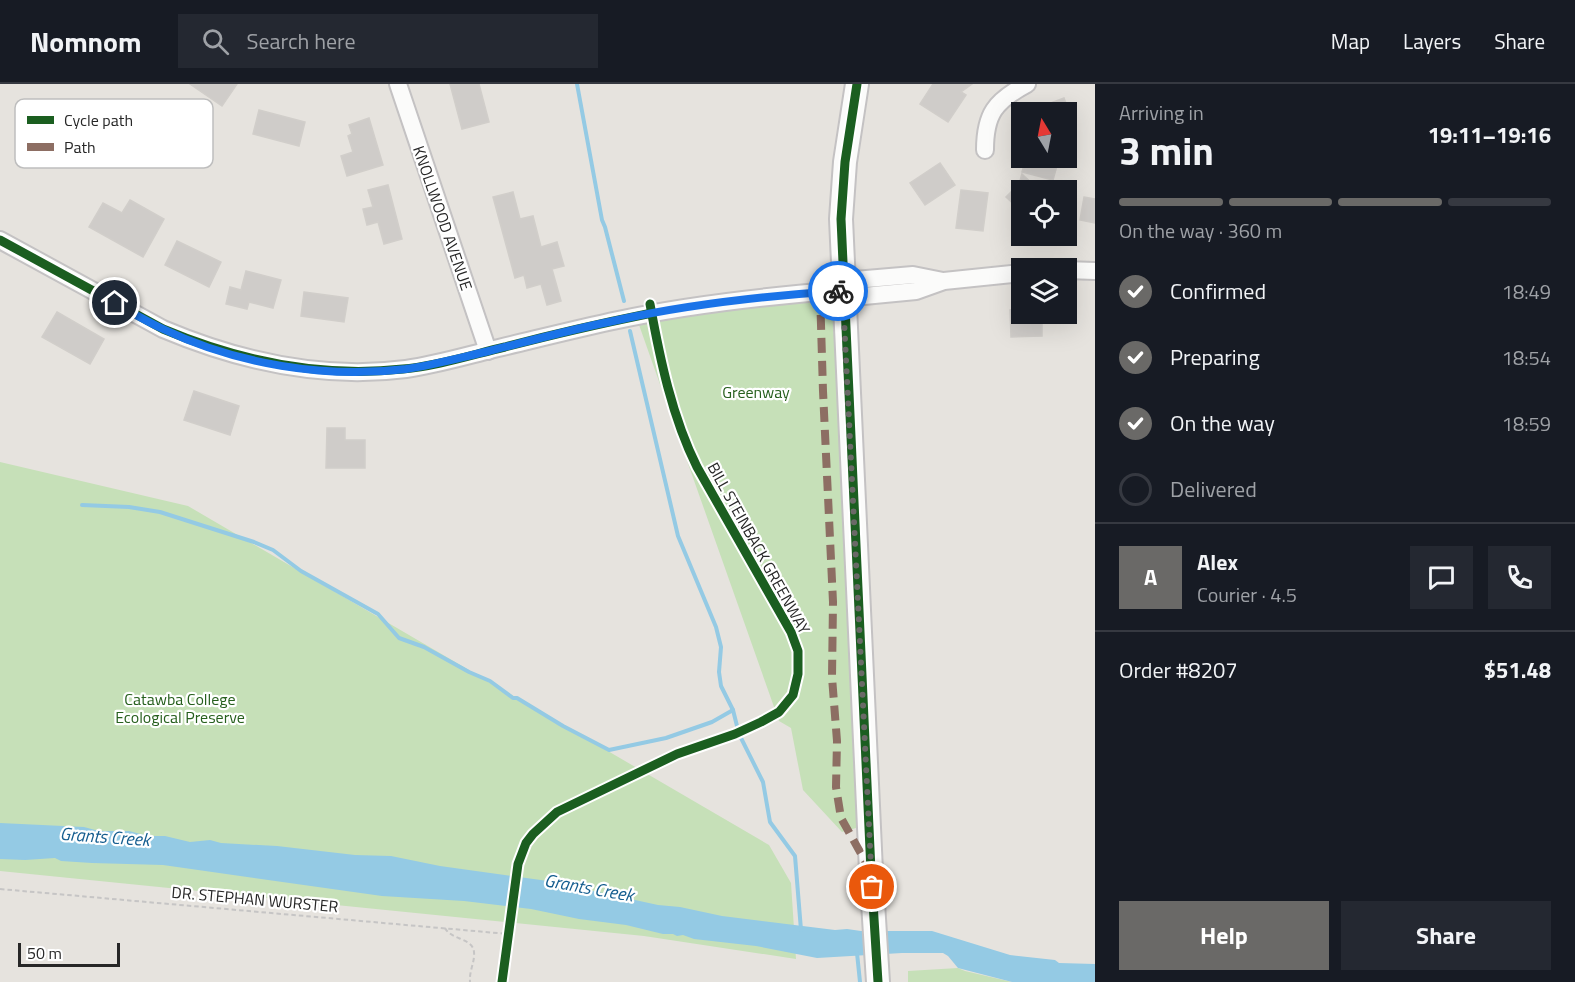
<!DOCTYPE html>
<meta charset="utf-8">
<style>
:root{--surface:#171b24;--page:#242831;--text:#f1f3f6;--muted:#9ea1a6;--line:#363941;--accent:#6a6967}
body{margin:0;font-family:"Titillium Web",sans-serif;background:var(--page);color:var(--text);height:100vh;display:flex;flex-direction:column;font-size:22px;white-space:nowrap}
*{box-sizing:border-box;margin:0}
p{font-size:20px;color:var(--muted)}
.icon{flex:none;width:33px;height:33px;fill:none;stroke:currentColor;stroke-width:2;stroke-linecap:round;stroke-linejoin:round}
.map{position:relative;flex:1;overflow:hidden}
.details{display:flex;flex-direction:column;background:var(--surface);width:480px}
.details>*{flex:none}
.needle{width:39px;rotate:350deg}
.controls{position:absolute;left:1011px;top:18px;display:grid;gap:12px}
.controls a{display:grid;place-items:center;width:66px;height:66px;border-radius:0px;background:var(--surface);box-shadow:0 6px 24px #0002;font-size:30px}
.scale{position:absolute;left:18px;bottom:15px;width:102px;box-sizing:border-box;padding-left:6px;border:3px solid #272727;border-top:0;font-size:16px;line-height:21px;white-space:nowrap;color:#272727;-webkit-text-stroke:4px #fff;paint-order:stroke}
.pin{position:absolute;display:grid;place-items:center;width:51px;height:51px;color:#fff;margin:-26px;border:3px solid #fff;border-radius:50%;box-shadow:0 2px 6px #0007}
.courier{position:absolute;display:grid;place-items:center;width:60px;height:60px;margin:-30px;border:4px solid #1a73e8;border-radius:50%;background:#fff;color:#222;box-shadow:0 2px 8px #0007}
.summary em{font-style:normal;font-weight:700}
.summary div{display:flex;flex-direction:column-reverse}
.summary{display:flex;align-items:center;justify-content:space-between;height:102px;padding:0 24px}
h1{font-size:39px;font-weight:700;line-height:45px}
.bar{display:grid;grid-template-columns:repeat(4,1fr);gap:9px 6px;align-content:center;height:72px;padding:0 24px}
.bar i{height:8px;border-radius:4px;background:var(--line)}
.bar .on{background:var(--accent)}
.bar p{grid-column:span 4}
.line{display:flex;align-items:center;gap:15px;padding:0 24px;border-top:2px solid var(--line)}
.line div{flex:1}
.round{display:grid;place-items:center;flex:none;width:63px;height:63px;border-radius:0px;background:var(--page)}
ol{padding:0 24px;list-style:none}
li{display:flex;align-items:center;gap:18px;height:66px}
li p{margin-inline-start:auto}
li .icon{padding:6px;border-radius:50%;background:var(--accent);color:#fff;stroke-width:4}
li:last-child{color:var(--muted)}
li i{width:33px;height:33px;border:3px solid var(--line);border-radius:50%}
.button{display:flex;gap:12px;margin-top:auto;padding:12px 24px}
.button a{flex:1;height:69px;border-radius:0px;background:var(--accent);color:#fff;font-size:24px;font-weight:700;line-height:69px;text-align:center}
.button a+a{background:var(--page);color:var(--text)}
header{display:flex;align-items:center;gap:36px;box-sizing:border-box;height:84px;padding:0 30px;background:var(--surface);border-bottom:2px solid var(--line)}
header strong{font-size:28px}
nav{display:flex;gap:33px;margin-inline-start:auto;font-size:21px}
.search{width:420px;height:54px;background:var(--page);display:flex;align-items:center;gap:15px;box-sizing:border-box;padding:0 21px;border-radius:0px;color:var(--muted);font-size:22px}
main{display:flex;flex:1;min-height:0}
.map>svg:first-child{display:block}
</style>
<header>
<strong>Nomnom</strong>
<div class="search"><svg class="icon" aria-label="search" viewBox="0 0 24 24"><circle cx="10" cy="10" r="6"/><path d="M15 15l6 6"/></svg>Search here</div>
<nav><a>Map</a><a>Layers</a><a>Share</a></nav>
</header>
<main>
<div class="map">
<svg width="1095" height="898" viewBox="0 0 1095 898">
<rect width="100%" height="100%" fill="#e6e3de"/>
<g fill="#c6e0b8">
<polygon points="839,211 863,742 842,748 803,706 791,644 779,637 638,238"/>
<polygon points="0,378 188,422 769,761 791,799 796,875 644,852 0,787"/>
<polygon points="958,884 965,887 1012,898 908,898 908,887"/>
</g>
<polygon fill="#94cae4" points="0,739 84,743 99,747 129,747 148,752 165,752 190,758 210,756 221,759 277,762 355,771 391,772 440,782 548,797 658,821 680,823 722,832 835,846 847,845 861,847 932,847 1010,871 1055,876 1059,879 1095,880 1095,898 1012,898 958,884 948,872 943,869 902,869 817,874 756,862 694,855 683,851 677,852 673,850 663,850 626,841 579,835 531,825 464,817 382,812 163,781 92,779 61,777 55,774 25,776 0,775"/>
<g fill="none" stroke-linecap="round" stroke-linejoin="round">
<g stroke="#94cae4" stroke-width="4">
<polyline points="577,0 602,136 605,143 624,217"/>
<polyline points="630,247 678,452 716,543 721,563 719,588 721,602 733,626 739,650 763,698 770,738 795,772 801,846"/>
<polyline points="82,421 129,423 160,428 254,458 273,466 301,487 378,530 399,554 424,563 469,588 490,597 513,614 517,614 563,642 609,666 666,654 712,638 733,626"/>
<polyline points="857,869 860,898"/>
</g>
</g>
<g fill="#cfccc9" stroke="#d1ceca" stroke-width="1.5">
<polygon points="190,0 237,0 222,22"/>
<polygon points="450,0 479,0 489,38 462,45"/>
<polygon points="933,0 972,0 961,8 966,11 948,38 920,20"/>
<polygon points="1064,14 1069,28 1029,28 1029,27"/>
<polygon points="259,26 305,38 299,62 253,50"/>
<polygon points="369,34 383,81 347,92 341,72 353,68 348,52 352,50 349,41"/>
<polygon points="1026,74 1059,74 1053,96 1022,88"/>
<polygon points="940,79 955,101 925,121 910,99"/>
<polygon points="1022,90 1039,106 1022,106 1022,128 1006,113 1019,100"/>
<polygon points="388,101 402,155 384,160 378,138 367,141 363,125 373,123 368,106"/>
<polygon points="961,106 988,109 983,147 956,144"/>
<polygon points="513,108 520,135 533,132 541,163 557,158 564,182 552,185 561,217 547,221 541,200 527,204 524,191 515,194 493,113"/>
<polygon points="1084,113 1095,115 1095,139 1080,136"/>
<polygon points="130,116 164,135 143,173 89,143 103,119 122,129"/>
<polygon points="177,157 221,178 209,203 165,181"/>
<polygon points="246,187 281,196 273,224 249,218 247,225 226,220 230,203 241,206"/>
<polygon points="304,208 348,214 344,238 301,232"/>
<polygon points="1022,225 1022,230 1042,230 1042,252 1011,253 1010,226"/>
<polygon points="57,228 104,255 90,280 42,253"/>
<polygon points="194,307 239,322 230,351 184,336"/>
<polygon points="327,344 345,344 345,356 365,356 365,384 326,384"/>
</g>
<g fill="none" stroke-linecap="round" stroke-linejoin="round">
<g stroke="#c4c2c3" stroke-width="20">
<g id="street">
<polyline points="398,0 488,267"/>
<path d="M985,66C985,30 995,17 1027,0"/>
<path d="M0,156L163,245C239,277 322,296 406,285C434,281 462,273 490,266C533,256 575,245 618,236C692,220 768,212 843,206"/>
<polyline points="1066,186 1095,187"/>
<polyline points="843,197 913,191 943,197"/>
<polyline points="843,214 916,207 944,197 1022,189"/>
</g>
</g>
<g stroke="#c4c2c3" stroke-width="26">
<polyline id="secondary" points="857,0 845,78 841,135 871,787 878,898"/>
</g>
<g stroke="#c6c5c5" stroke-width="2" stroke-dasharray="4.5 3" stroke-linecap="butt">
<polyline points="0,805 508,850"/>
<path d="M445,844C451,856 473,854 474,868C475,878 469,887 470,898"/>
</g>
<use href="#street" stroke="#fbfbfa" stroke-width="16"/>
<use href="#secondary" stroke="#fbfbfa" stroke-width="22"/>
<polyline stroke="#8d6e63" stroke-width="8" stroke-dasharray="15 8" stroke-linecap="butt" points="820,208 823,307 833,518 832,593 837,657 836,703 841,734 868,782"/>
<g stroke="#fff" stroke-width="13">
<g id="cycleway">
<polyline points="857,0 845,78 841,135 871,787 878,898"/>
<path d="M0,156L163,245C239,277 320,294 403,285C437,282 471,271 505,263C554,250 603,239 652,229"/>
<path d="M502,898L518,780L526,759L533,750L557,728L677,670L735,650L761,638L779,628L793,611L798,590V567L791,548L697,383C672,333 660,275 650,220"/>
</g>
</g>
<use href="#cycleway" stroke="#1b5e20" stroke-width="9"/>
</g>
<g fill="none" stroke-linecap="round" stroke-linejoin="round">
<polyline stroke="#6a6967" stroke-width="6" stroke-dasharray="0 10.8" points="838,207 843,206 843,214 872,803"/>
<path stroke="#1a73e8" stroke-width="8" d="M115,219C131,228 146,237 163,245C236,280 325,295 406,285C433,281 459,274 485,268C529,257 573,245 618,236C690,220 764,212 838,207"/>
</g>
<g text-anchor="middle" stroke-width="4.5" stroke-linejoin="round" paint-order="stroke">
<g font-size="16" fill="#272727" stroke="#fff">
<text transform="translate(443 134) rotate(71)" y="6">KNOLLWOOD AVENUE</text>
<text transform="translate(759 464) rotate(61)" y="6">BILL STEINBACK GREENWAY</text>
<text transform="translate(255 815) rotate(5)" y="6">DR. STEPHAN WURSTER</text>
</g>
<g font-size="16" fill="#265f1d" stroke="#fff">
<text x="756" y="314">Greenway</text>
<text x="180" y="621">Catawba College<tspan x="180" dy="18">Ecological Preserve</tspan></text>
</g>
<g font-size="18" font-style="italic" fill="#145d8f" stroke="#fff">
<text transform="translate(105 753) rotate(4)" y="6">Grants Creek</text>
<text transform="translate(589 804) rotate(10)" y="6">Grants Creek</text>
</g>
</g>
<rect x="15" y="15" width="198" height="69" rx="9" fill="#fff" stroke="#bebebe" stroke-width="1.5"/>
<rect x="27" y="32" width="27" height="8" fill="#1b5e20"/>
<rect x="27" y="59" width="27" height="8" fill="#8d6e63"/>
<g font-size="16" fill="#272727">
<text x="64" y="42">Cycle path</text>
<text x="64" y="69">Path</text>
</g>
</svg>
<div class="controls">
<a><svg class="needle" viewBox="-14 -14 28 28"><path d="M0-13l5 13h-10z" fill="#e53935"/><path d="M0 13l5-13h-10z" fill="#9ea1a6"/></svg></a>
<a><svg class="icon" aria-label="locate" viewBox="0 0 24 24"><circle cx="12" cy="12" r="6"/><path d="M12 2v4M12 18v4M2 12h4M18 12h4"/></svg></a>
<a><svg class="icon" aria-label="layers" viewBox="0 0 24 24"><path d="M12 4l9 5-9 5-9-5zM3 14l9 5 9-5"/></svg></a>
</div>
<div class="scale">50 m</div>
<div class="pin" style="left:872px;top:803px;background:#ea580c"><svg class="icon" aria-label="bag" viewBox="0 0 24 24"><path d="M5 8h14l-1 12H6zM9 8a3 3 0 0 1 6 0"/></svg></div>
<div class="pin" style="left:115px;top:219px;background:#1f2937"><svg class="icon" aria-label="home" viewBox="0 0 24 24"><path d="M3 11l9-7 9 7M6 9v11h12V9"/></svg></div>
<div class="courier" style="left:838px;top:207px"><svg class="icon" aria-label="bike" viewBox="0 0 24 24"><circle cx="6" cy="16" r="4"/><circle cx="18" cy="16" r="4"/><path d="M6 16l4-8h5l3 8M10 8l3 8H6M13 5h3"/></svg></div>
</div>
<section class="details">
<div class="summary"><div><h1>3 min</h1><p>Arriving in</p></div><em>19:11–19:16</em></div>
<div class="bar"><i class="on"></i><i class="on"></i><i class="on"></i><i></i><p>On the way · 360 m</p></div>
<ol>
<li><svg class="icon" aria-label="check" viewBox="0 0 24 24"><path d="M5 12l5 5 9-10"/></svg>Confirmed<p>18:49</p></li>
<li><svg class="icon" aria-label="check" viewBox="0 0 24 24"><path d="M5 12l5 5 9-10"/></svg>Preparing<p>18:54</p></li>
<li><svg class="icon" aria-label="check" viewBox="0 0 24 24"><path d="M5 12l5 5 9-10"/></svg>On the way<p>18:59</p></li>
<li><i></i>Delivered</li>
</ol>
<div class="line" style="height:108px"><b class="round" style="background:var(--accent);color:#fff">A</b><div><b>Alex</b><p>Courier · 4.5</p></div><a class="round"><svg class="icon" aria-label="chat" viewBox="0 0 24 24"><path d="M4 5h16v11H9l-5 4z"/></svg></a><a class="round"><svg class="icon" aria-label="phone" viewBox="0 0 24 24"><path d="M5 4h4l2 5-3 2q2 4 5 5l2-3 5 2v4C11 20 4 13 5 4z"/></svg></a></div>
<div class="line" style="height:78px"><div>Order #8207</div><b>$51.48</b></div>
<div class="button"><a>Help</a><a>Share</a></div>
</section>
</main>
